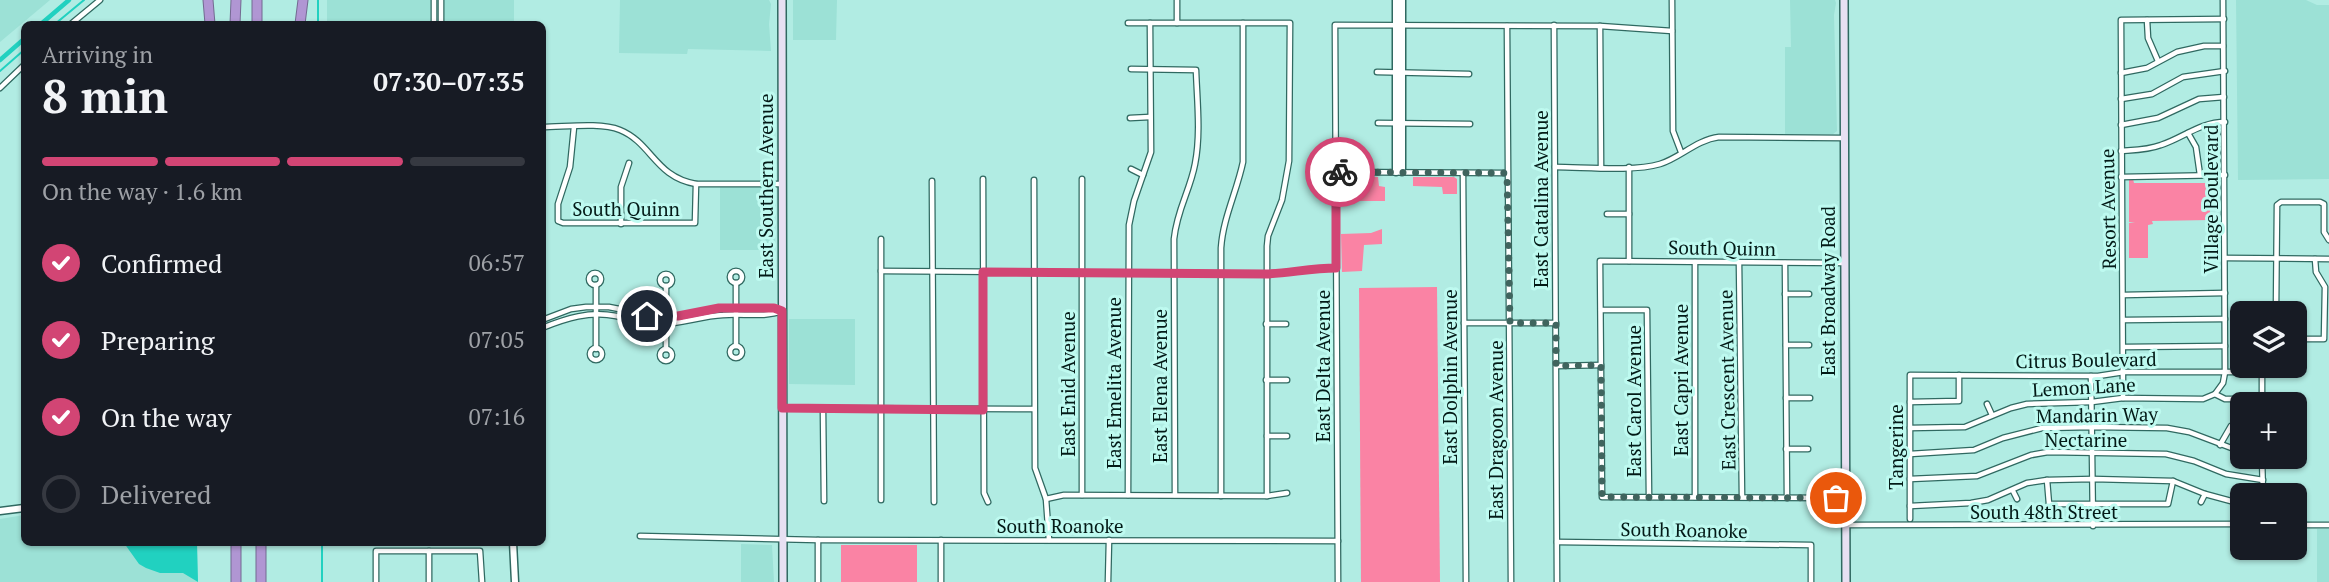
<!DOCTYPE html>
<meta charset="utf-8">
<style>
:root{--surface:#171b24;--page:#242831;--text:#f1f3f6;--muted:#9ea1a6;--line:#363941;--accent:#d24574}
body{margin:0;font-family:"PT Serif",serif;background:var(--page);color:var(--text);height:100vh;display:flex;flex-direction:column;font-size:26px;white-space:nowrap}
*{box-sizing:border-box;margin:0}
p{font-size:23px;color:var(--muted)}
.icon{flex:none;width:38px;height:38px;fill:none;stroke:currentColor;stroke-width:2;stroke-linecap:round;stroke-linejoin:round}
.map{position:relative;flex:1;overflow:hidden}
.panel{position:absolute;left:21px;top:21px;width:525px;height:525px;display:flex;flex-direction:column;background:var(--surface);border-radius:10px;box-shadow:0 2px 5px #0004}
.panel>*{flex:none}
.fabs{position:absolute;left:2230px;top:301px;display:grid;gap:14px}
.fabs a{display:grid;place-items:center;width:77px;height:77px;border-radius:10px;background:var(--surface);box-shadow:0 2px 5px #0004;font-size:35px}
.pin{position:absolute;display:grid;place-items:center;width:60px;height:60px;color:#fff;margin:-30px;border:4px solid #fff;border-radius:50%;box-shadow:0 2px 7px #0007}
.courier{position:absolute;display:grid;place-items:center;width:70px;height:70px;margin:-35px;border:5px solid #d24574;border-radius:50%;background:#fff;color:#222;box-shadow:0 2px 9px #0007}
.overview em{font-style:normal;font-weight:600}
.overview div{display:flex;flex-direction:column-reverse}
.overview{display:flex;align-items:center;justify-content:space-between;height:119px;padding:0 21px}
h1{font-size:46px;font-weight:600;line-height:52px}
.bar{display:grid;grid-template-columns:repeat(4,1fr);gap:10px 7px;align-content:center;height:84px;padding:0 21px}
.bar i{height:9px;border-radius:5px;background:var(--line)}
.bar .on{background:var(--accent)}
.bar p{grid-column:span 4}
ol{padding:0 21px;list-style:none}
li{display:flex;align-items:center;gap:21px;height:77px}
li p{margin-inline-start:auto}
li .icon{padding:7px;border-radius:50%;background:var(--accent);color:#fff;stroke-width:4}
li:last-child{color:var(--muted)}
li i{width:38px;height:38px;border:4px solid var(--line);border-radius:50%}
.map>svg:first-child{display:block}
</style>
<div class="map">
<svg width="2329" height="582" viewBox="0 0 2329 582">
<rect width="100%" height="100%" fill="#b1ece3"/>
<g fill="#9ce1d6">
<polygon points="0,0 50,0 0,42"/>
<rect x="327" y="0" width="105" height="24"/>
<rect x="444" y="0" width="70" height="24"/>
<polygon points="620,0 769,0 771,4 769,24 771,51 688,49 687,54 619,53"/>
<polygon points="793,0 837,0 836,40 793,40"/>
<polygon points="1790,0 1835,0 1836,3 1834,15 1837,131 1833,134 1785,134 1785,47 1791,47"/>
<polygon points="2236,0 2306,0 2317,5 2329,5 2329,179 2238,180"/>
<polygon points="770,187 773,191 775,250 720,250 720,187"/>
<polygon points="789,319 855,319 855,385 789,384"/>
<polygon points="24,515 24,542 197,543 198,582 0,582 0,519"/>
<rect x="2317" y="529" width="12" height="53"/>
<polygon points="741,544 772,545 774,582 741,582"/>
</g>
<g fill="#fa83a4">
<polygon points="1343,176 1378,177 1379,186 1385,187 1385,201 1355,201 1355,193 1341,194 1341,179"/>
<polygon points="1413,177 1454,177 1457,179 1457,194 1443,194 1442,187 1413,186"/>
<polygon points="2129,179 2133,179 2134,183 2210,183 2210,220 2152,221 2153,224 2148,225 2148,258 2129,258 2129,223 2135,222 2129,222"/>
<polygon points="1382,229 1382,244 1364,245 1362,271 1342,272 1341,234 1371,233"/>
<polygon points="1437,287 1440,582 1361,582 1359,288"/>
<rect x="841" y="545" width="76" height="37"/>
</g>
<polygon fill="#21d1c0" points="124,543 197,543 198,582 183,573 160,573 146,568 139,564"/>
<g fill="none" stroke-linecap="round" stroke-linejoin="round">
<g stroke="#21d1c0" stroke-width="2">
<polyline points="318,0 318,24"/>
<polyline points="55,24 84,0"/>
<polyline points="0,71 24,50"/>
<polyline points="322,542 322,582"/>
</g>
<g stroke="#21d1c0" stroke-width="4.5">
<polyline points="41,24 69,0"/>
<polyline points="0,60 24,39"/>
</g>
<g stroke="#306961" stroke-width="7">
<g id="minor">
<polyline points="434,0 434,24"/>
<polyline points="441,0 441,24"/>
<polyline points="1177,0 1177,23"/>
<polyline points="1672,0 1673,131 1681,152"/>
<polyline points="2147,20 2148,38 2158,61"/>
<polyline points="1128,23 1290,23 1289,161 1282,200 1268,236 1267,246 1267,496"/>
<polyline points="71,24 100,0"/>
<polyline points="1554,25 1557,582"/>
<polyline points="1507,26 1511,582"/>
<polyline points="1600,26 1601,167"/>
<path d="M1131,69L1196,70C1197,100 1201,134 1195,164C1190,191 1177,209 1174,239L1175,495"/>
<polyline points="1377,72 1469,74"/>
<polyline points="2121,73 2147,68 2177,52 2204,46 2223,46"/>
<polyline points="0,88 24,65"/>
<polyline points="2121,99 2152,94 2183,77 2225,71"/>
<polyline points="1130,118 1150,117"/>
<polyline points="1378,123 1470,124"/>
<polyline points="2121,125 2158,118 2199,99 2224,97"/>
<path d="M542,127C565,127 600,122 620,130C652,143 655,177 696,184H781"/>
<polyline points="574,127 570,167 558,204 558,221 563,223 695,223 696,184"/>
<polyline points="2188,133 2196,147 2200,175"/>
<path d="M2121,151C2135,150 2148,150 2161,145C2183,138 2200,122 2225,122"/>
<path d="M1555,167C1584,167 1633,172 1660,164C1680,158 1696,140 1719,137L1843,138"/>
<polyline points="1629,167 1629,261"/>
<polyline points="1131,169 1143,175"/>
<polyline points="1336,172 1507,173"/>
<polyline points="1463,173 1466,582"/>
<polyline points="2121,177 2225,175"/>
<polyline points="983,179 984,493 988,502"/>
<polyline points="1034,180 1035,468 1046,499 1049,540"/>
<polyline points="932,181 934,502"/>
<polyline points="1607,214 1629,214"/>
<polyline points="621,224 621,187 629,163"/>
<polyline points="881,239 881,500"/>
<polyline points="2225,258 2329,259"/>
<polyline points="1695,262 1695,497"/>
<polyline points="1739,262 1742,497"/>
<polyline points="1785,263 1787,498"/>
<polyline points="1844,263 1600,261 1602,497 1846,498"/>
<path d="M881,271L1267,274C1290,273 1312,268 1336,268"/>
<circle cx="736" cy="277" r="6"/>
<circle cx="595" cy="279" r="6"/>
<circle cx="666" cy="280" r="6"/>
<polyline points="666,286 666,349"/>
<polyline points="1785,294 1809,294"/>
<polyline points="2123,295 2225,293"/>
<polyline points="1601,310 1647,310 1649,497"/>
<polyline points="2276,313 2277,205 2281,202 2320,202 2324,204 2324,232 2329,240"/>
<polyline points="542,320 571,309 586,307 609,307 660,317 687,315 719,308 774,308 781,311"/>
<polyline points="2124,320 2225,319"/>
<polyline points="1464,323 1556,323"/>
<polyline points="1266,324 1286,324"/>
<path d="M542,328C567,318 589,311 616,316C630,319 644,324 659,324C681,324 701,316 723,315C742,313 764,318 782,311"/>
<polyline points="2294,339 2324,339 2325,287 2316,272 2315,259"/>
<polyline points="1786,345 1809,345"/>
<circle cx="736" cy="352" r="6"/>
<polyline points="736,346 736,283"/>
<polyline points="2124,347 2225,346"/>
<circle cx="596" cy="354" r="6"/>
<circle cx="666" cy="355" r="6"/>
<polyline points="596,349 596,285"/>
<polyline points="1557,366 1601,365"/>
<polyline points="2091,376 2093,526"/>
<polyline points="1266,380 1287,380"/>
<polyline points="2215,394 2223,383 2225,372 2223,0"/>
<polyline points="1786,398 1810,398"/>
<polyline points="2123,398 2121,20 2224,19"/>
<polyline points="1910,402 1959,401 1959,375"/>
<polyline points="1987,404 1992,415"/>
<polyline points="783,408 1034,409"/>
<polyline points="823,409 824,501"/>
<polyline points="1910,428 1965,427 2011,408 2027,404 2092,402 2123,398 2203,399 2215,394 2225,399 2262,399"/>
<polyline points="1267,436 1287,436"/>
<polyline points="2220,445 2231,426 2242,424"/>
<polyline points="1786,449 1808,449"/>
<polyline points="1910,454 1974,450 2003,438 2042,428 2092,427 2167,428 2189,432 2242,452"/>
<polyline points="2262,457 2263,495"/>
<polyline points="1910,479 1977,476 2031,455 2048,452 2166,454 2194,461 2226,474 2263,480"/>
<polyline points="2047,480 2049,504 2168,504 2173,481"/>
<polyline points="2013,491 2017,499"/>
<polyline points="1082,495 1082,179"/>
<polyline points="1128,495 1129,225 1134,201 1151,152 1150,23"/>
<path d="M1221,496V248C1223,218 1237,191 1243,162V23"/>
<polyline points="1046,499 1064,495 1267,496 1287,493"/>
<polyline points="2201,502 2205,494"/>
<polyline points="1910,506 1971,503 1988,500 2027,483 2047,480 2093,479 2173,481 2205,494 2242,504"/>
<polyline points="1910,519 1910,375 2098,376 2124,372 2262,372 2262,404"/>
<polyline points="1846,525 2242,524"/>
<polyline points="2294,525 2329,525"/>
<polyline points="640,536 818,540 1338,541"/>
<polyline points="818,540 818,582"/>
<polyline points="1557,542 1811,545 1811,582"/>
<polyline points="429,551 429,582"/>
<polyline points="376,582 376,551 480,551 482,582"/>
<polyline points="941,582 941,540"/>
<polyline points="1108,582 1109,540"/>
<polyline points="1338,582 1335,25 1600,26 1672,31"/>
</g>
</g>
<g stroke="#306961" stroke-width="9">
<g id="tertiary">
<polyline points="1396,0 1396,172"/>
<polyline points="1402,0 1402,172"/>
<polyline points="0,511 24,508"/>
<polyline points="513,542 515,582"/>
</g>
</g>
<g stroke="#306961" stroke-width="10">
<g id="secondary">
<polyline points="782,0 783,582"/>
<polyline points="1844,0 1846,582"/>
</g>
</g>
<g stroke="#736b91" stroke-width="11">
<g id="motorway">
<polyline points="208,0 210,24"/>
<polyline points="257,0 257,24"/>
<polyline points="235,24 236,0"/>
<polyline points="300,24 303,0"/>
<polyline points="236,542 236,582"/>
<polyline points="261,542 261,582"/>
</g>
</g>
<use href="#minor" stroke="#fff" stroke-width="4.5"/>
<use href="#tertiary" stroke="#fff" stroke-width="6"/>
<use href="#secondary" stroke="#e7e0f2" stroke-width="7"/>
<use href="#motorway" stroke="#b096d3" stroke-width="9"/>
</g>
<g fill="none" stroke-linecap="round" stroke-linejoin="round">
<polyline stroke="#40645e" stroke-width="7" stroke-dasharray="0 12.6" points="1340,172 1507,173 1510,323 1556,323 1556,366 1601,365 1602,497 1836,498"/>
<path stroke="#d24574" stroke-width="9" d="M647,316H678L719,308H774L782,311V408L983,410V272L1267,274C1290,273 1312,268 1336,268V172H1340"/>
</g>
<g text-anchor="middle" stroke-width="6" stroke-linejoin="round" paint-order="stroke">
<g font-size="19" fill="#031a17" stroke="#befaf0">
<text transform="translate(766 186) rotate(-90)" y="7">East Southern Avenue</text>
<text transform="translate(1541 199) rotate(-90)" y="7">East Catalina Avenue</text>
<text transform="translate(2211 199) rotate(-90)" y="7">Village Boulevard</text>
<text x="626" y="216">South Quinn</text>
<text transform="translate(2108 209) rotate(-91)" y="7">Resort Avenue</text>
<text transform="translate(1722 248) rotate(1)" y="7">South Quinn</text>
<text transform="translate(1828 291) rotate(-90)" y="7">East Broadway Road</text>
<text transform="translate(2086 360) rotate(-1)" y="7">Citrus Boulevard</text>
<text transform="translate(1323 366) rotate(-90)" y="7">East Delta Avenue</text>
<text transform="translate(1450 377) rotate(-90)" y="7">East Dolphin Avenue</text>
<text transform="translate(1681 380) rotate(-90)" y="7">East Capri Avenue</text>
<text transform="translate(1727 380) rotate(-91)" y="7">East Crescent Avenue</text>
<text transform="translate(1114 383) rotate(-90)" y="7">East Emelita Avenue</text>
<text transform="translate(1068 384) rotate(-90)" y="7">East Enid Avenue</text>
<text transform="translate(1160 386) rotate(-90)" y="7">East Elena Avenue</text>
<text transform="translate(2084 387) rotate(-3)" y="7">Lemon Lane</text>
<text transform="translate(1634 401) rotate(-90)" y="7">East Carol Avenue</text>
<text transform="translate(2097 415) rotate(-1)" y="7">Mandarin Way</text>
<text transform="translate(1496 430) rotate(-90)" y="7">East Dragoon Avenue</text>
<text x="2086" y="447">Nectarine</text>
<text transform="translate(1896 447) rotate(-90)" y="7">Tangerine</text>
<text x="2044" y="519">South 48th Street</text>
<text x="1060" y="533">South Roanoke</text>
<text transform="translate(1684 530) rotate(1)" y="7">South Roanoke</text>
</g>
</g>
</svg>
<div class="fabs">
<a><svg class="icon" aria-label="layers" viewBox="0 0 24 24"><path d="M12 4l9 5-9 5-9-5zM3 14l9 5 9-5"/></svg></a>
<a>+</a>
<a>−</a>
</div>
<div class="pin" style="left:1836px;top:498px;background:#ea580c"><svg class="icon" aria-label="bag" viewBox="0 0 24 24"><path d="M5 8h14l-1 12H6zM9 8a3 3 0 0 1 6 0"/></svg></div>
<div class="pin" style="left:647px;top:316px;background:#1f2937"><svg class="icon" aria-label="home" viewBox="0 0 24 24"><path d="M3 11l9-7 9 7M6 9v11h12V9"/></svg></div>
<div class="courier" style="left:1340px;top:172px"><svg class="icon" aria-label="bike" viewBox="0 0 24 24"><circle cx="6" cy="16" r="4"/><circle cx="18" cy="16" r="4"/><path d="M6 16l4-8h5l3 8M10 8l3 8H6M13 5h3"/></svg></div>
<section class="panel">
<div class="overview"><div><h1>8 min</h1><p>Arriving in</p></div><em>07:30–07:35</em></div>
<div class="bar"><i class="on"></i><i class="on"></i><i class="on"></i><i></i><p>On the way · 1.6 km</p></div>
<ol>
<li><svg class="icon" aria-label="check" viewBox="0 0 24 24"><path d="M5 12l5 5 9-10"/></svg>Confirmed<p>06:57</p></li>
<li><svg class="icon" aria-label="check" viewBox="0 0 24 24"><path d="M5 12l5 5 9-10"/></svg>Preparing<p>07:05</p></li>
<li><svg class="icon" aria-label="check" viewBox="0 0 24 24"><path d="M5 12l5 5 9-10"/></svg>On the way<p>07:16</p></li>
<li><i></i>Delivered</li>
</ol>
</section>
</div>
